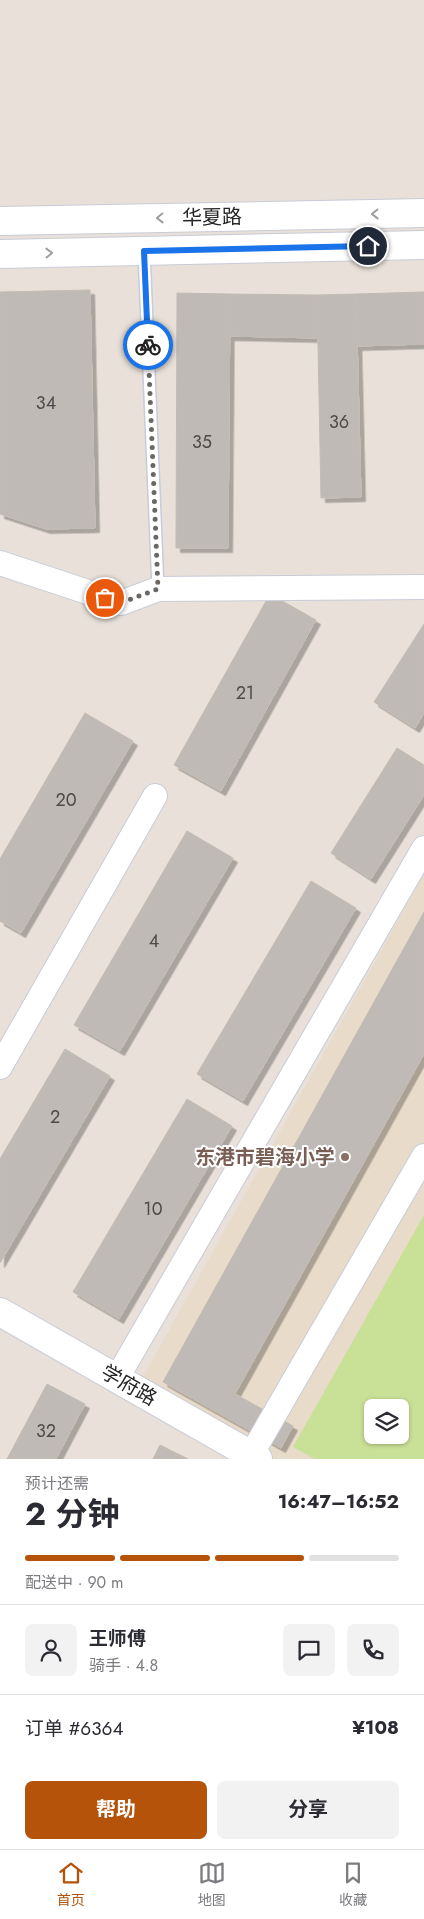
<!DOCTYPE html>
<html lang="zh">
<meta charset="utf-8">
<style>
:root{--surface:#fff;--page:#f2f2f3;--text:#2b2b33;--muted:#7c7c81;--line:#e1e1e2;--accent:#b45309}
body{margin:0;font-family:Jost,"Noto Sans SC",sans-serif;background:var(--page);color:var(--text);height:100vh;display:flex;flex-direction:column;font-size:19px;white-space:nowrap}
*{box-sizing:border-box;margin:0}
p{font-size:16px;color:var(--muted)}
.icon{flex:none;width:28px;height:28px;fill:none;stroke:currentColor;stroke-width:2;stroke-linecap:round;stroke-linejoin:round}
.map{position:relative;height:1459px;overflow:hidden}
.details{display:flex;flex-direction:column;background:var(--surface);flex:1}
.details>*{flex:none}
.tools{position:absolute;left:364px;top:1399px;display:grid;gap:10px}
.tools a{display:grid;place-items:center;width:45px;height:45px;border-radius:8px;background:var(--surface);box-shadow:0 1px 4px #0004;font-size:25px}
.pin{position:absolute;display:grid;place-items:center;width:42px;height:42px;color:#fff;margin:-21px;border:2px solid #fff;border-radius:50%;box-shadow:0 1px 5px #0007}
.courier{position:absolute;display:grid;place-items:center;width:50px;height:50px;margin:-25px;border:4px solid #1a73e8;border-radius:50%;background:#fff;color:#222;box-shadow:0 1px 6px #0007}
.headline em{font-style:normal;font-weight:700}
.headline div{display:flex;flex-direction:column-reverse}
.headline{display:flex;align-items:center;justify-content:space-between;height:85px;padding:0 25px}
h1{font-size:32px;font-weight:700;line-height:38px}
.bar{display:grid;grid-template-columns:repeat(4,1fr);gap:8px 5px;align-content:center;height:60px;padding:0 25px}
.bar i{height:6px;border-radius:4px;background:var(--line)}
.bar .selected{background:var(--accent)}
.bar p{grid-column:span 4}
.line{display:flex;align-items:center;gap:12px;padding:0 25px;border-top:1px solid var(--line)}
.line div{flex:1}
.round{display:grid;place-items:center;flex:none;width:52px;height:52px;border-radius:8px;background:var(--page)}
.action{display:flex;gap:10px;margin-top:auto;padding:10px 25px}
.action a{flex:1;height:58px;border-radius:8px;background:var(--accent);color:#fff;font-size:20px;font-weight:700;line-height:58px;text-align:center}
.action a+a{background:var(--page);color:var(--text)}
.dock{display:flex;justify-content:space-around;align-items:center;height:70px;border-top:1px solid var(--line);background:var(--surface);font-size:14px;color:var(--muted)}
.dock a{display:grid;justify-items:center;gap:2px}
.dock .selected{color:var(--accent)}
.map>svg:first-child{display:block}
</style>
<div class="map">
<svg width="424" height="1459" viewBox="0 0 424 1459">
<defs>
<filter id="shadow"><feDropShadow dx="4.5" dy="4.5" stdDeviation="0" flood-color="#0004"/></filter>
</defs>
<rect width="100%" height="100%" fill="#e8e0d9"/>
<path fill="#e8dbca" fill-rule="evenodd" d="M424,874V1459H236L130,1400ZM372,1408H400V1435H372Z"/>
<path fill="#c9e097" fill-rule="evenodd" d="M424,1215V1459H315L293,1447ZM372,1408H400V1435H372Z"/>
<g fill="#c0bab6" stroke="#c2bcb3" filter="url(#shadow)">
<polygon points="90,290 95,528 46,529 0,514 0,292"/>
<polygon points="424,292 424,344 357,346 356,294"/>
<polygon points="177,293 230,294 228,548 176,548"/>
<polygon points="230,294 317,295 318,338 229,336"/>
<polygon points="356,294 361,497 321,498 317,295"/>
<polygon points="270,594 316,620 221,791 174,765"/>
<polygon points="424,624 424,713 415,728 374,702"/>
<polygon points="85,713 133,741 21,933 0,921 0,859"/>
<polygon points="397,748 424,765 424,795 371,879 331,853"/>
<polygon points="187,831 233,858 120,1051 74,1025"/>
<polygon points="311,881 356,908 243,1101 197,1074"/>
<polygon points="424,912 424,1054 235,1394 293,1426 281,1448 163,1382"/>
<polygon points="65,1049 110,1076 0,1263 0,1159"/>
<polygon points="187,1099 232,1126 119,1319 73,1292"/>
<polygon points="47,1384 85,1404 56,1459 7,1459"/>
<polygon points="160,1445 188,1459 153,1459"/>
</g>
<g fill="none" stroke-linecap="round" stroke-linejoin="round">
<g stroke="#c8ccd7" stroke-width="14">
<polyline id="service" points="144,251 158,589"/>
</g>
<g stroke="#c8ccd7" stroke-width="26">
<g id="minor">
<polyline points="0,563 121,603 158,589 424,587"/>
<polyline points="0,1067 155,796"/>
<polyline points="117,1378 424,848"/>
<polyline points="251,1455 424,1156"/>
</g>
</g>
<g stroke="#c8ccd7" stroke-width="30">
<g id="tertiary">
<polyline points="0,221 424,213"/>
<polyline points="0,254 424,245"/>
<polyline points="0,1312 258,1459"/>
</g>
</g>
<use href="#service" stroke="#fff" stroke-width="11"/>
<use href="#minor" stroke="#fff" stroke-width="24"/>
<use href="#tertiary" stroke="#fff" stroke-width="28"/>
</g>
<defs><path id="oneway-chevron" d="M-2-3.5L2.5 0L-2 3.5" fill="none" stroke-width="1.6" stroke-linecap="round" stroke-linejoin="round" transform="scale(1.25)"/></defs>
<g stroke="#9d9d9d">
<use href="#oneway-chevron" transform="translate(375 214) rotate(179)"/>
<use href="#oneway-chevron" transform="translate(160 218) rotate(179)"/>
<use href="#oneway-chevron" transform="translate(49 253) rotate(-1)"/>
</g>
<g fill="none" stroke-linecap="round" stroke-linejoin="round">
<polyline stroke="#6a6765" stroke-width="5" stroke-dasharray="0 9" points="105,598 120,603 158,589 148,345"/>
<polyline stroke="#1a73e8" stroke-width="6" points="148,345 144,251 368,246"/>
</g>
<circle fill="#8d6e63" stroke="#fff" stroke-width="2" cx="345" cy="1157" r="5"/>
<g text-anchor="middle" stroke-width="4" stroke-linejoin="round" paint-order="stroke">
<g font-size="18" fill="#4c4b4a">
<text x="46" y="409">34</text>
<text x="339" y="428">36</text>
<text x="202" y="448">35</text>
<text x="245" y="699">21</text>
<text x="66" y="806">20</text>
<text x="154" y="947">4</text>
<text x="55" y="1123">2</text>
<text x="153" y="1215">10</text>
<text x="46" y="1437">32</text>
</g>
<g font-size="20" fill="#262626" stroke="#fff">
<text transform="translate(212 217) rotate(-1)" y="7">华夏路</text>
<text transform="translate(129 1385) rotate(30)" y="7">学府路</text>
</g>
<g font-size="20" font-weight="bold" fill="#785e54" stroke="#fff" text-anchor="end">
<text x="335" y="1164">东港市碧海小学</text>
</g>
</g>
</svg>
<div class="tools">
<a><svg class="icon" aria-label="layers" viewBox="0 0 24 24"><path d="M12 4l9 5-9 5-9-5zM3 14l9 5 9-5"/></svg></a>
</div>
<div class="pin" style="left:105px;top:598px;background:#ea580c"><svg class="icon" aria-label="bag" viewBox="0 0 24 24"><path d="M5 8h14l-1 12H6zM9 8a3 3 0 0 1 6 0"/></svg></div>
<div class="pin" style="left:368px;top:246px;background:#1f2937"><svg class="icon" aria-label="home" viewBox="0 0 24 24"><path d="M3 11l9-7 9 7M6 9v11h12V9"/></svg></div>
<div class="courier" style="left:148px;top:345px"><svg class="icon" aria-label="bike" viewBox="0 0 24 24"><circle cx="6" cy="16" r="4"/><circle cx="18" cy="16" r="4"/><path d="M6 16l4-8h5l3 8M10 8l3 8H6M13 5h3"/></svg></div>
</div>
<section class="details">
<div class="headline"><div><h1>2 分钟</h1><p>预计还需</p></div><em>16:47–16:52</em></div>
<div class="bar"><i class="selected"></i><i class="selected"></i><i class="selected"></i><i></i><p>配送中 · 90 m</p></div>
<div class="line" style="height:90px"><a class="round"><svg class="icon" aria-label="person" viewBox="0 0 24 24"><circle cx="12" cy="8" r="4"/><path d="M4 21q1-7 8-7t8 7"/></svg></a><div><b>王师傅</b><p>骑手 · 4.8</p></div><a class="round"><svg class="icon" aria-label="chat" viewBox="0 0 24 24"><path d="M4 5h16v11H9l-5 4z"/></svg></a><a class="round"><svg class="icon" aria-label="phone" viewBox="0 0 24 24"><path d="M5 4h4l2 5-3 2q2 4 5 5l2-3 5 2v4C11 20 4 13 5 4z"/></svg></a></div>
<div class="line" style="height:65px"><div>订单 #6364</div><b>¥108</b></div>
<div class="action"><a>帮助</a><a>分享</a></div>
</section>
<nav class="dock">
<a class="selected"><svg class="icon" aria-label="home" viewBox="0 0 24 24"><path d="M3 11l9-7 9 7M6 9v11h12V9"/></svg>首页</a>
<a><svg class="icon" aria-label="map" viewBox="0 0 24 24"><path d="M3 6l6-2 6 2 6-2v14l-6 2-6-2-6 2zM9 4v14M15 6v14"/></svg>地图</a>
<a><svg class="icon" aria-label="saved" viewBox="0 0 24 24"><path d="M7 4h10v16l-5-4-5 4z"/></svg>收藏</a>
</nav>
